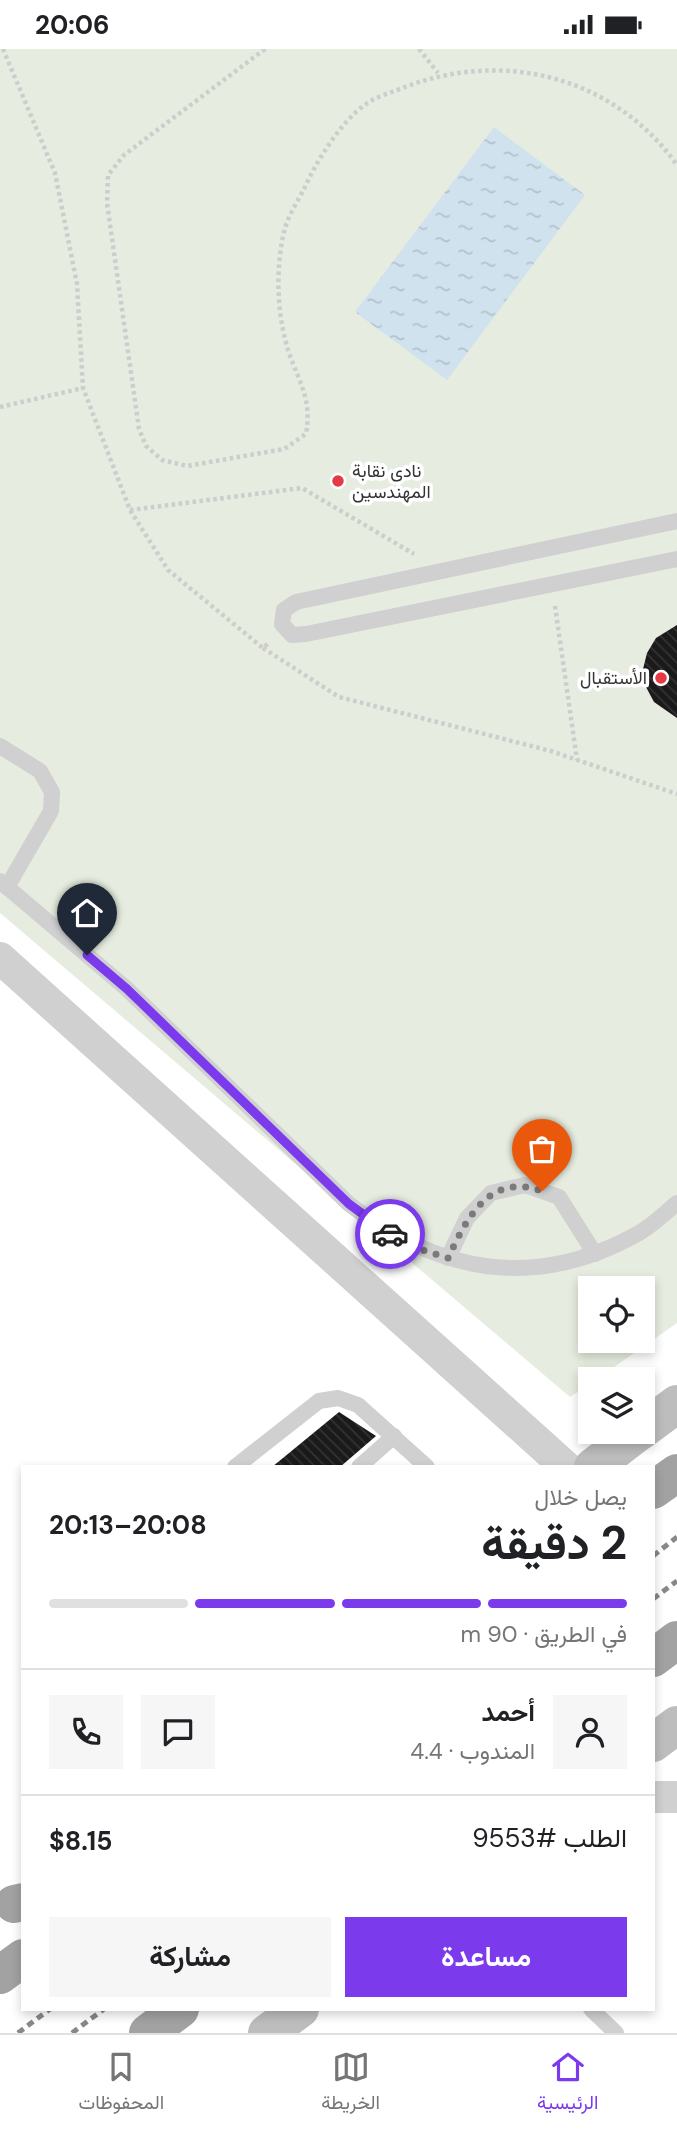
<!DOCTYPE html>
<html lang="ar">
<meta charset="utf-8">
<style>
:root{--surface:#fff;--page:#f6f6f6;--text:#202124;--muted:#757577;--line:#e0e0e0;--accent:#7c3aed}
body{margin:0;font-family:"DM Sans",Vazirmatn,sans-serif;background:var(--page);color:var(--text);direction:rtl;height:100vh;display:flex;flex-direction:column;font-size:26px;white-space:nowrap}
*{box-sizing:border-box;margin:0}
p{font-size:23px;color:var(--muted)}
.icon{flex:none;width:38px;height:38px;fill:none;stroke:currentColor;stroke-width:2;stroke-linecap:round;stroke-linejoin:round}
.map{position:relative;flex:1;overflow:hidden;direction:ltr}
.side{position:absolute;left:21px;top:1416px;width:634px;height:546px;display:flex;flex-direction:column;background:var(--surface);border-radius:0px;box-shadow:0 4px 10px #0003;direction:rtl}
.side>*{flex:none}
.fabs{position:absolute;left:578px;top:1227px;display:grid;gap:14px}
.fabs a{display:grid;place-items:center;width:77px;height:77px;border-radius:0px;background:var(--surface);box-shadow:0 4px 10px #0003;font-size:35px}
.pin{position:absolute;display:grid;place-items:center;width:60px;height:60px;color:#fff;margin:-72px -30px;border-radius:50% 50% 50% 0;rotate:-45deg;box-shadow:0 0 7px #0007}
.pin .icon{rotate:45deg}
.courier{position:absolute;display:grid;place-items:center;width:70px;height:70px;margin:-35px;border:5px solid #7c3aed;border-radius:50%;background:#fff;color:#222;box-shadow:0 2px 9px #0007}
.headline em{font-style:normal;font-weight:700}
.headline div{display:flex;flex-direction:column-reverse}
.headline{display:flex;align-items:center;justify-content:space-between;height:119px;padding:0 28px}
h1{font-size:46px;font-weight:700;line-height:52px}
.bar{display:grid;grid-template-columns:repeat(4,1fr);gap:10px 7px;align-content:center;height:84px;padding:0 28px}
.bar i{height:9px;border-radius:5px;background:var(--line)}
.bar .selected{background:var(--accent)}
.bar p{grid-column:span 4}
.line{display:flex;align-items:center;gap:18px;padding:0 28px;border-top:2px solid var(--line)}
.line div{flex:1}
.round{display:grid;place-items:center;flex:none;width:74px;height:74px;border-radius:0px;background:var(--page)}
.primary-button{display:flex;gap:14px;margin-top:auto;padding:14px 28px}
.primary-button a{flex:1;height:80px;border-radius:0px;background:var(--accent);color:#fff;font-size:28px;font-weight:700;line-height:80px;text-align:center}
.primary-button a+a{background:var(--page);color:var(--text)}
.status{display:flex;justify-content:space-between;align-items:center;height:49px;padding:0 35px;background:var(--surface);direction:ltr}
.status svg{height:19px;fill:currentColor}
.tabs{display:flex;justify-content:space-around;align-items:center;height:98px;border-top:2px solid var(--line);background:var(--surface);font-size:19px;color:var(--muted)}
.tabs a{display:grid;justify-items:center;gap:4px}
.tabs .selected{color:var(--accent)}
.map>svg:first-child{display:block}
</style>
<div class="status"><b>20:06</b><svg viewBox="0 0 49 12"><path d="M0 12V9h3v3zM5 12V6h3v6zM10 12V3h3v9zM15 12V0h3v12zM26 1h20v11H26zM47 4h2v5h-2z"/></svg></div>
<div class="map">
<svg width="677" height="1984" viewBox="0 0 677 1984">
<defs>
<pattern id="water-ripples" width="26" height="14" patternUnits="userSpaceOnUse" patternTransform="scale(1.75)"><rect width="26" height="14" fill="#cfe2ee"/><path d="M2 4q2-2 4 0t4 0M15 11q2-2 4 0t4 0" fill="none" stroke="#b2c2cd"/></pattern>
<pattern id="building-back-hatch" width="6" height="6" patternUnits="userSpaceOnUse" patternTransform="scale(1.75)"><rect width="6" height="6" fill="#1a1a1a"/><path d="M-1 5l2 2M0 0l6 6M5-1l2 2" fill="none" stroke="#333"/></pattern>
</defs>
<rect width="100%" height="100%" fill="#fff"/>
<path fill="#e6ecdf" fill-rule="evenodd" d="M0,0H677V1274L597,1330H590V1335L570,1348L0,864ZM590,1239H642V1292H590Z"/>
<polygon fill="url(#water-ripples)" points="494,78 585,146 447,331 355,263"/>
<g fill="url(#building-back-hatch)">
<polygon points="677,576 677,669 654,653 646,638 643,620 647,604 656,589"/>
<polygon points="339,1363 376,1387 340,1418 272,1418"/>
</g>
<g fill="none" stroke-linecap="round" stroke-linejoin="round">
<g stroke="#cdcdcd" stroke-width="4.5" stroke-dasharray="3.5 3.5" stroke-linecap="butt">
<polyline points="3,0 55,124 77,235 83,339 130,461 168,521 263,599 270,593"/>
<path d="M265,0L124,106L108,126L107,154L139,380L146,397L162,411L187,417L284,400L306,385C312,351 300,335 289,304C277,267 275,221 284,183C287,169 297,153 304,140C316,113 341,72 366,55C377,47 393,43 405,38C505,0 614,28 677,116"/>
<polyline points="419,0 438,24"/>
<polyline points="0,358 83,339"/>
<polyline points="130,461 302,439 414,505"/>
<polyline points="555,557 577,711"/>
<polyline points="263,599 339,648 551,702 677,745"/>
</g>
<g stroke="#d0d0d0" stroke-width="16">
<polyline points="677,472 296,553 284,561 282,575 292,586 306,585 677,510"/>
<polyline points="0,697 40,722 52,743 51,762 7,838"/>
<path d="M0,832L127,940L349,1155C440,1225 536,1242 639,1184C653,1176 665,1164 677,1154"/>
<polyline points="448,1209 467,1169 491,1144 525,1136 559,1148 595,1205"/>
<polyline points="235,1418 319,1352 338,1349 358,1356 427,1418"/>
<polyline points="359,1418 394,1387"/>
<polyline points="591,1960 616,1984"/>
</g>
<g stroke="#d0d0d0" stroke-width="32">
<polyline points="0,909 566,1418"/>
<polyline points="653,1748 677,1748"/>
</g>
<g stroke="#bdbdbd" stroke-width="38">
<polyline points="642,1381 677,1355"/>
<polyline points="593,1418 640,1382"/>
<polyline points="653,1694 677,1676"/>
<polyline points="267,1984 300,1960"/>
</g>
<g stroke="#a2a2a2" stroke-width="38">
<polyline points="653,1441 677,1424"/>
<polyline points="653,1609 677,1591"/>
<polyline points="14,1855 23,1853"/>
<polyline points="0,1926 23,1909"/>
<polyline points="148,1984 180,1960"/>
</g>
<g stroke="#888" stroke-width="5" stroke-dasharray="7 5" stroke-linecap="butt">
<polyline points="653,1507 677,1488"/>
<polyline points="653,1550 677,1532"/>
<polyline points="18,1984 50,1960"/>
<polyline points="72,1984 104,1960"/>
</g>
</g>
<g fill="none" stroke-linecap="round" stroke-linejoin="round">
<path stroke="#7a7a7a" stroke-width="7" stroke-dasharray="0 12.6" d="M390,1185L425,1202L448,1209C467,1169 489,1123 542,1142"/>
<polyline stroke="#7c3aed" stroke-width="9" points="87,906 127,940 349,1155 390,1185"/>
</g>
<g fill="#e63946" stroke="#fff" stroke-width="2.5">
<circle cx="338" cy="432" r="7"/>
<circle cx="661" cy="629" r="7"/>
</g>
<g text-anchor="middle" stroke-width="7" stroke-linejoin="round" paint-order="stroke">
<g font-size="18" fill="#333" stroke="#fff" text-anchor="start">
<text x="352" y="428">نادى نقابة<tspan x="352" dy="21">المهندسين</tspan></text>
<text x="647" y="635" text-anchor="end">الأستقبال</text>
</g>
</g>
</svg>
<div class="fabs">
<a><svg class="icon" aria-label="locate" viewBox="0 0 24 24"><circle cx="12" cy="12" r="6"/><path d="M12 2v4M12 18v4M2 12h4M18 12h4"/></svg></a>
<a><svg class="icon" aria-label="layers" viewBox="0 0 24 24"><path d="M12 4l9 5-9 5-9-5zM3 14l9 5 9-5"/></svg></a>
</div>
<div class="pin" style="left:542px;top:1142px;background:#ea580c"><svg class="icon" aria-label="bag" viewBox="0 0 24 24"><path d="M5 8h14l-1 12H6zM9 8a3 3 0 0 1 6 0"/></svg></div>
<div class="pin" style="left:87px;top:906px;background:#1f2937"><svg class="icon" aria-label="home" viewBox="0 0 24 24"><path d="M3 11l9-7 9 7M6 9v11h12V9"/></svg></div>
<div class="courier" style="left:390px;top:1185px"><svg class="icon" aria-label="car" viewBox="0 0 24 24"><path d="M5 17H2v-5l4-1 3-4h7l3 4 3 1v5h-3M9 17h6M6 11h13"/><circle cx="7" cy="17" r="2"/><circle cx="17" cy="17" r="2"/></svg></div>
<section class="side">
<div class="headline"><div><h1>2 دقيقة</h1><p>يصل خلال</p></div><em>20:08–20:13</em></div>
<div class="bar"><i class="selected"></i><i class="selected"></i><i class="selected"></i><i></i><p>في الطريق · 90 m</p></div>
<div class="line" style="height:126px"><a class="round"><svg class="icon" aria-label="person" viewBox="0 0 24 24"><circle cx="12" cy="8" r="4"/><path d="M4 21q1-7 8-7t8 7"/></svg></a><div><b>أحمد</b><p>المندوب · 4.4</p></div><a class="round"><svg class="icon" aria-label="chat" viewBox="0 0 24 24"><path d="M4 5h16v11H9l-5 4z"/></svg></a><a class="round"><svg class="icon" aria-label="phone" viewBox="0 0 24 24"><path d="M5 4h4l2 5-3 2q2 4 5 5l2-3 5 2v4C11 20 4 13 5 4z"/></svg></a></div>
<div class="line" style="height:91px"><div>الطلب #9553</div><b>$8.15</b></div>
<div class="primary-button"><a>مساعدة</a><a>مشاركة</a></div>
</section>
</div>
<nav class="tabs">
<a class="selected"><svg class="icon" aria-label="home" viewBox="0 0 24 24"><path d="M3 11l9-7 9 7M6 9v11h12V9"/></svg>الرئيسية</a>
<a><svg class="icon" aria-label="map" viewBox="0 0 24 24"><path d="M3 6l6-2 6 2 6-2v14l-6 2-6-2-6 2zM9 4v14M15 6v14"/></svg>الخريطة</a>
<a><svg class="icon" aria-label="saved" viewBox="0 0 24 24"><path d="M7 4h10v16l-5-4-5 4z"/></svg>المحفوظات</a>
</nav>
